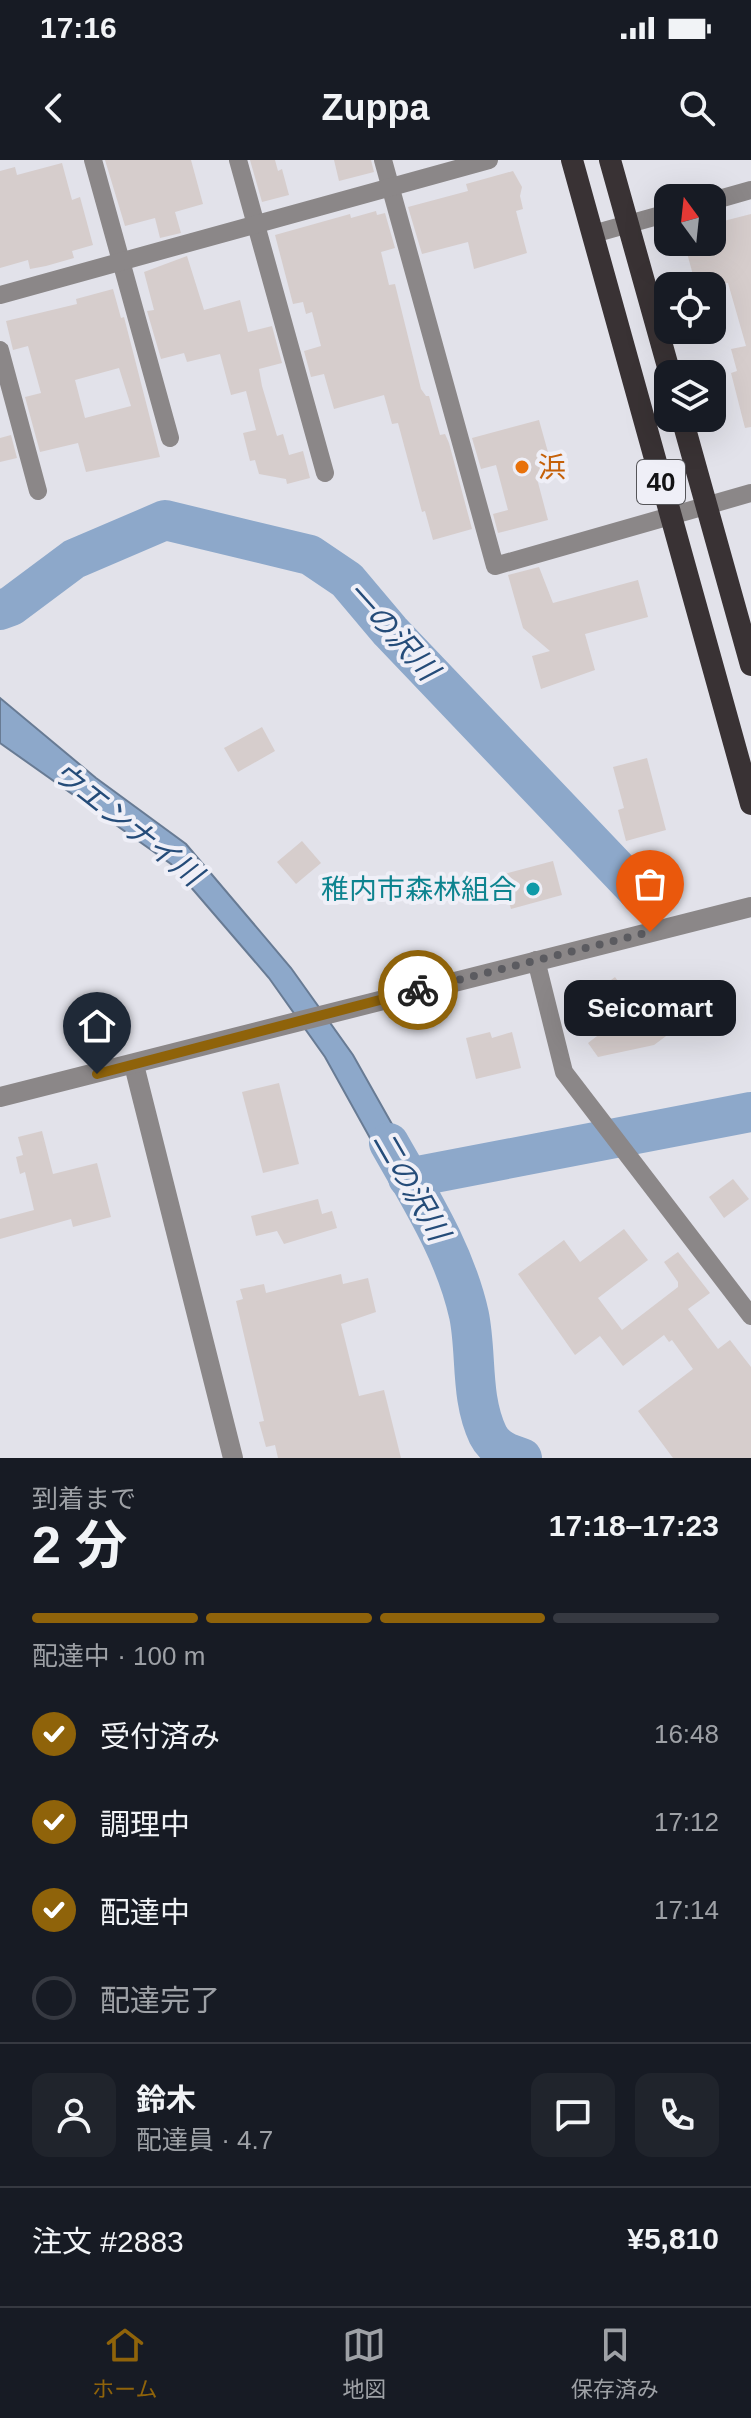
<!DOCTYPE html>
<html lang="ja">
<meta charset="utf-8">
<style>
:root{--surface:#171b24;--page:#20242c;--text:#f1f3f6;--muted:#9ea1a6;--line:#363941;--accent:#8f630a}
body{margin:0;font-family:Arial,"Noto Sans JP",sans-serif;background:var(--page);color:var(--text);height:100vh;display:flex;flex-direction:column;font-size:30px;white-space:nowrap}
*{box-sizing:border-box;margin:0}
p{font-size:26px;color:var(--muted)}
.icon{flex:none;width:44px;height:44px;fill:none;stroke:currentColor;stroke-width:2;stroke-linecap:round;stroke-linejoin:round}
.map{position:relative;height:1298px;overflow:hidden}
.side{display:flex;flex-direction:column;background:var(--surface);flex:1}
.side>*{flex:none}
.needle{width:52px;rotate:345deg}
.buttons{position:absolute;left:654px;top:24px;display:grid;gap:16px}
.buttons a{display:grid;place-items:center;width:72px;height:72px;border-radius:16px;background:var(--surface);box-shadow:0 8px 32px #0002;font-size:40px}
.pin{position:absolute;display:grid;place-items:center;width:68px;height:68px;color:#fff;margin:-82px -34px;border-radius:50% 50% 50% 0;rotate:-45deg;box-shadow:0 0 8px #0007}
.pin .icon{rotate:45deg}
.courier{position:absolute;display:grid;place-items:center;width:80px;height:80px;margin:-40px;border:6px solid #8f630a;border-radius:50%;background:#fff;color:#222;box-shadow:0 2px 10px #0007}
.bubble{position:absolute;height:56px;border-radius:16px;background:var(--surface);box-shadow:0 8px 32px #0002;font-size:26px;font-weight:700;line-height:56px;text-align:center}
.head em{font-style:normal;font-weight:700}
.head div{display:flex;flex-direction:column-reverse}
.head{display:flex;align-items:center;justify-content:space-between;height:136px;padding:0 32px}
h1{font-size:52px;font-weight:700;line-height:60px}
.bar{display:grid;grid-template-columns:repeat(4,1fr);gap:12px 8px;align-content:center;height:96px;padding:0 32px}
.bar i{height:10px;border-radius:6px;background:var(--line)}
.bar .selected{background:var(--accent)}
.bar p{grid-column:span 4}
.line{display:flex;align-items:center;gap:20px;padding:0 32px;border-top:2px solid var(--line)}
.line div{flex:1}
.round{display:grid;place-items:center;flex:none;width:84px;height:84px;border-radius:16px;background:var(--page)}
ol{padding:0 32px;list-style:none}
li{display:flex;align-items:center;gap:24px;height:88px}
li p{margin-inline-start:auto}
li .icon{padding:8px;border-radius:50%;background:var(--accent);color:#fff;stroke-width:4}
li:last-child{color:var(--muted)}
li i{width:44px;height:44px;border:4px solid var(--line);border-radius:50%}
.status{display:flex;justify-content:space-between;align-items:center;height:56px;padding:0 40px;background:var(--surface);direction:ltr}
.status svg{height:22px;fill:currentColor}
header{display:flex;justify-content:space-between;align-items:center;height:104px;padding:0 32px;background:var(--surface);font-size:36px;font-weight:700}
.dock{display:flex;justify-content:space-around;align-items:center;height:112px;border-top:2px solid var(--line);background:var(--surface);font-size:22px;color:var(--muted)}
.dock a{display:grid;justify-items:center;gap:4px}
.dock .selected{color:var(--accent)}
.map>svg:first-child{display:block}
</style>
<div class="status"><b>17:16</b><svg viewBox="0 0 49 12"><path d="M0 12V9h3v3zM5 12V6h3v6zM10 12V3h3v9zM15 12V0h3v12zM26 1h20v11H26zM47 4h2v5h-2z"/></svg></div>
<header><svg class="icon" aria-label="back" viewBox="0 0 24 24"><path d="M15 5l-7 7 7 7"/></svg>Zuppa<svg class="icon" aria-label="search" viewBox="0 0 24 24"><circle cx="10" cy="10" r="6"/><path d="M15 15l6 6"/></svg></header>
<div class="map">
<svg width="751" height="1298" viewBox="0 0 751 1298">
<rect width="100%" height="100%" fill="#e2e2ea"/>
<polygon fill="#8da8ca" stroke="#687b94" stroke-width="2" points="0,538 96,618 186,684 291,808 353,895 428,1028 400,1032 325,897 269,818 171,704 0,583"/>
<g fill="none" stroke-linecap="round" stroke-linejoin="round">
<g stroke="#8da8ca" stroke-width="40">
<polyline points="0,450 11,446 74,399 165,360 310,395 347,420 390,471 636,729"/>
<path d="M389,983C420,1038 455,1092 469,1155C477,1194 470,1237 488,1275C495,1289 509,1294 522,1298"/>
<polyline points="408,1018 751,952"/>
</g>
</g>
<g fill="#d6cdcc" fill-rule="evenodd">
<polygon points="105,0 191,0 203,44 175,52 181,73 160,78 155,58 125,66"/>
<polygon points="250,0 275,0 278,11 282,9 289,35 262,42"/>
<polygon points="334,0 371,0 374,12 339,21"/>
<polygon points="62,3 72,40 80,37 93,85 72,91 74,98 46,106 30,109 28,100 0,108 0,11 15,7 17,15"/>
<polygon points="513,11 522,27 520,36 523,49 516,51 527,93 474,109 468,82 422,94 408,47 468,31 466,24"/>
<polygon points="376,51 377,55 385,53 395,88 381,92 389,125 395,124 421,229 426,236 429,236 440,275 445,274 449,283 472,369 433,380 425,351 422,352 398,263 392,264 384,235 334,249 324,214 311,217 304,191 321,186 312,152 306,154 303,142 293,144 275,75 350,54 351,58"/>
<polygon points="751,54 751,267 745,268 731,213 737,211 731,189 746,186 728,123 696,126 684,82 712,82 712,64"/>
<polygon points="187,96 204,150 240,140 248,172 272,166 282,203 259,209 262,226 277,276 283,274 289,295 303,291 310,318 287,324 286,319 259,314 255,300 250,301 243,273 256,270 246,231 231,235 220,194 187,202 184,193 161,199 147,151 154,150 144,112"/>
<path d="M113,129L121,158L124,157L160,297L86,312L78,283L40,292L25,237L41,233L28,186L13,190L6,161L77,144L76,139ZM119,208L131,246L85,258L75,220Z"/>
<polygon points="539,260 553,310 536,315 548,360 498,373 493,354 508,350 496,305 481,309 472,278"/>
<polygon points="11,275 17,298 0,302 0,278"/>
<polygon points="539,407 553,443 638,420 648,457 585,474 595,510 541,529 532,496 550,491 523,468 508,415"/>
<polygon points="262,567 275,591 238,612 224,588"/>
<polygon points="647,598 666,670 626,681 618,650 624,648 613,607"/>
<polygon points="302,681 321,703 296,724 277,702"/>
<polygon points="553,701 562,735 511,749 501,715"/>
<polygon points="615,817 637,847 660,830 669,842 682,832 694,848 681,858 685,862 654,885 598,897 588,883 601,873 579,844"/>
<polygon points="490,872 492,878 512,872 521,908 476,919 466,878"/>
<polygon points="279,923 299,1004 263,1013 242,932"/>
<polygon points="42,971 53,1014 97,1003 111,1057 73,1067 71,1059 0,1079 0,1059 34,1050 25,1012 20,1014 16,997 23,995 18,977"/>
<polygon points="733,1019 749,1039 724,1058 709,1037"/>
<polygon points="318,1039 322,1054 332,1051 337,1068 284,1084 277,1071 256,1076 251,1056"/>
<polygon points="624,1069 648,1100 598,1138 622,1170 678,1127 678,1122 664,1102 678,1092 710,1133 688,1149 718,1189 730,1180 751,1207 751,1298 673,1298 638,1251 693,1209 672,1180 669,1182 664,1175 623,1206 600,1176 575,1195 518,1114 564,1080 580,1102"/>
<polygon points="341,1114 343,1124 368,1118 376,1152 341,1164 359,1236 384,1230 401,1298 278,1298 275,1285 266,1287 259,1262 264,1261 236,1141 243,1139 240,1129 264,1124 266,1133"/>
</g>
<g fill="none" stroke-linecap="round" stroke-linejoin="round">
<g stroke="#8b8788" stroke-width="18">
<polyline points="93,0 170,278"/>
<polyline points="238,0 325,313"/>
<polyline points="383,0 495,406 751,333"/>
<polyline points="712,41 751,30"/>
<polyline points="593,74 668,53"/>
<polyline points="0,135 489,0"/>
<polyline points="0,190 38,331"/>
<polyline points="536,800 564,912 751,1156"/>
</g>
<g stroke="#8b8788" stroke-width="20">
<polyline points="134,905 233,1298"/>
<polyline points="0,937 751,747"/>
</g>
<g stroke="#393234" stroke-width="22">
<polyline points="572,0 751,644"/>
<polyline points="610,0 670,214"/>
<polyline points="682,258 751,505"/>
</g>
</g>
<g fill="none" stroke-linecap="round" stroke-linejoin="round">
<polyline stroke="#5b5b60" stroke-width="8" stroke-dasharray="0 14.4" points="418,830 650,772"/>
<polyline stroke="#8f630a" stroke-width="10" points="97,914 418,830"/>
</g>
<circle fill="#e8710a" stroke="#efeff7" stroke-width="3" cx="522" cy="307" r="8"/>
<circle fill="#0f9aa8" stroke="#efeff7" stroke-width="3" cx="533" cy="729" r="8"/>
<g text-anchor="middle" stroke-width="8" stroke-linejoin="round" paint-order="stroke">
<rect fill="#efeff7" stroke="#555559" stroke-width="2" x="637" y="300" width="48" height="44" rx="6"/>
<g font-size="26" font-weight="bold" fill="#131315">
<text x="661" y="331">40</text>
</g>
<g font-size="28" fill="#c56008" stroke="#efeff7" text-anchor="start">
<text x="538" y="317">浜</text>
</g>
<g font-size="28" fill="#0d838f" stroke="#efeff7" text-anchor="end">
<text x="517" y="739">稚内市森林組合</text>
</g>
<g font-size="30" font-style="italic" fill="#254c79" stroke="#efeff7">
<text transform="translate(392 471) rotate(48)" y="10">一の沢川</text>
<text transform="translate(127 664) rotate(38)" y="10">ウエンナイ川</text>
<text transform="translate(411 1026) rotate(60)" y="10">二の沢川</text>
</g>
</g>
</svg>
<div class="buttons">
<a><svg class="needle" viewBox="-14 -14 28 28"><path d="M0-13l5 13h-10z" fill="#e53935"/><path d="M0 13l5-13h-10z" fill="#9ea1a6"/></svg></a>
<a><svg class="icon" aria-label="locate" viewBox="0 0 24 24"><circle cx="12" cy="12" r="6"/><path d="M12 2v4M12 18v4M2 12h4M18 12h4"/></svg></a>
<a><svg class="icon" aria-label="layers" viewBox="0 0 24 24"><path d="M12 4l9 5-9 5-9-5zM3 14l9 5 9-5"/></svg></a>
</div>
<div class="pin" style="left:650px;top:772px;background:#ea580c"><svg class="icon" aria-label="bag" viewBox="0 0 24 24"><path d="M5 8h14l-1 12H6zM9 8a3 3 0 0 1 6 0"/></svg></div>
<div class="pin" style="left:97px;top:914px;background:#1f2937"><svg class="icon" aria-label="home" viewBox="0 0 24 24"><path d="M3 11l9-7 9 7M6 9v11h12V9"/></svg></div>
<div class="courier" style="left:418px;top:830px"><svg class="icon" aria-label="bike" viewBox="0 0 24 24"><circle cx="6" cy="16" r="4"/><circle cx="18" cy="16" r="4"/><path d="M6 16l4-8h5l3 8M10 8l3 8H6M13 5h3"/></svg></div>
<div class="bubble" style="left:564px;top:820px;width:172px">Seicomart</div>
</div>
<section class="side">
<div class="head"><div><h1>2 分</h1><p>到着まで</p></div><em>17:18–17:23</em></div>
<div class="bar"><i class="selected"></i><i class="selected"></i><i class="selected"></i><i></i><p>配達中 · 100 m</p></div>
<ol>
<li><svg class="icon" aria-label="check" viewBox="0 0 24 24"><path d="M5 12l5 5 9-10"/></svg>受付済み<p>16:48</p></li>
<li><svg class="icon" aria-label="check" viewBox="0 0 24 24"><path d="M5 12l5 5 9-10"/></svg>調理中<p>17:12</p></li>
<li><svg class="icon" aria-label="check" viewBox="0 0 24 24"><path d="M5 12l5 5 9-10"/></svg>配達中<p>17:14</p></li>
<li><i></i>配達完了</li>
</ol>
<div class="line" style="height:144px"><a class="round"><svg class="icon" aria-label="person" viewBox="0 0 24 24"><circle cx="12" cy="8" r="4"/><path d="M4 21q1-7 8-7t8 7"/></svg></a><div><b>鈴木</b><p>配達員 · 4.7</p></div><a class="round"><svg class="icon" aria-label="chat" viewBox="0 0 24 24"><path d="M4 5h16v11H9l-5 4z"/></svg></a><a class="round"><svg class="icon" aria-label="phone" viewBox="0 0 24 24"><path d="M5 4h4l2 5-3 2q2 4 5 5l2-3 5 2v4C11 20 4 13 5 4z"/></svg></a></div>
<div class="line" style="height:104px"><div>注文 #2883</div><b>¥5,810</b></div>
</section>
<nav class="dock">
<a class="selected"><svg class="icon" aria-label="home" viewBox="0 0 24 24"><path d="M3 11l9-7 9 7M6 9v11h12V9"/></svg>ホーム</a>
<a><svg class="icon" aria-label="map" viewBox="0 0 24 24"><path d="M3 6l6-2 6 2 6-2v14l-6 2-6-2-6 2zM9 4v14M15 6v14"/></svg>地図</a>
<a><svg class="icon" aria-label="saved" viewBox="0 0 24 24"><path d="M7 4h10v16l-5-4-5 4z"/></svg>保存済み</a>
</nav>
